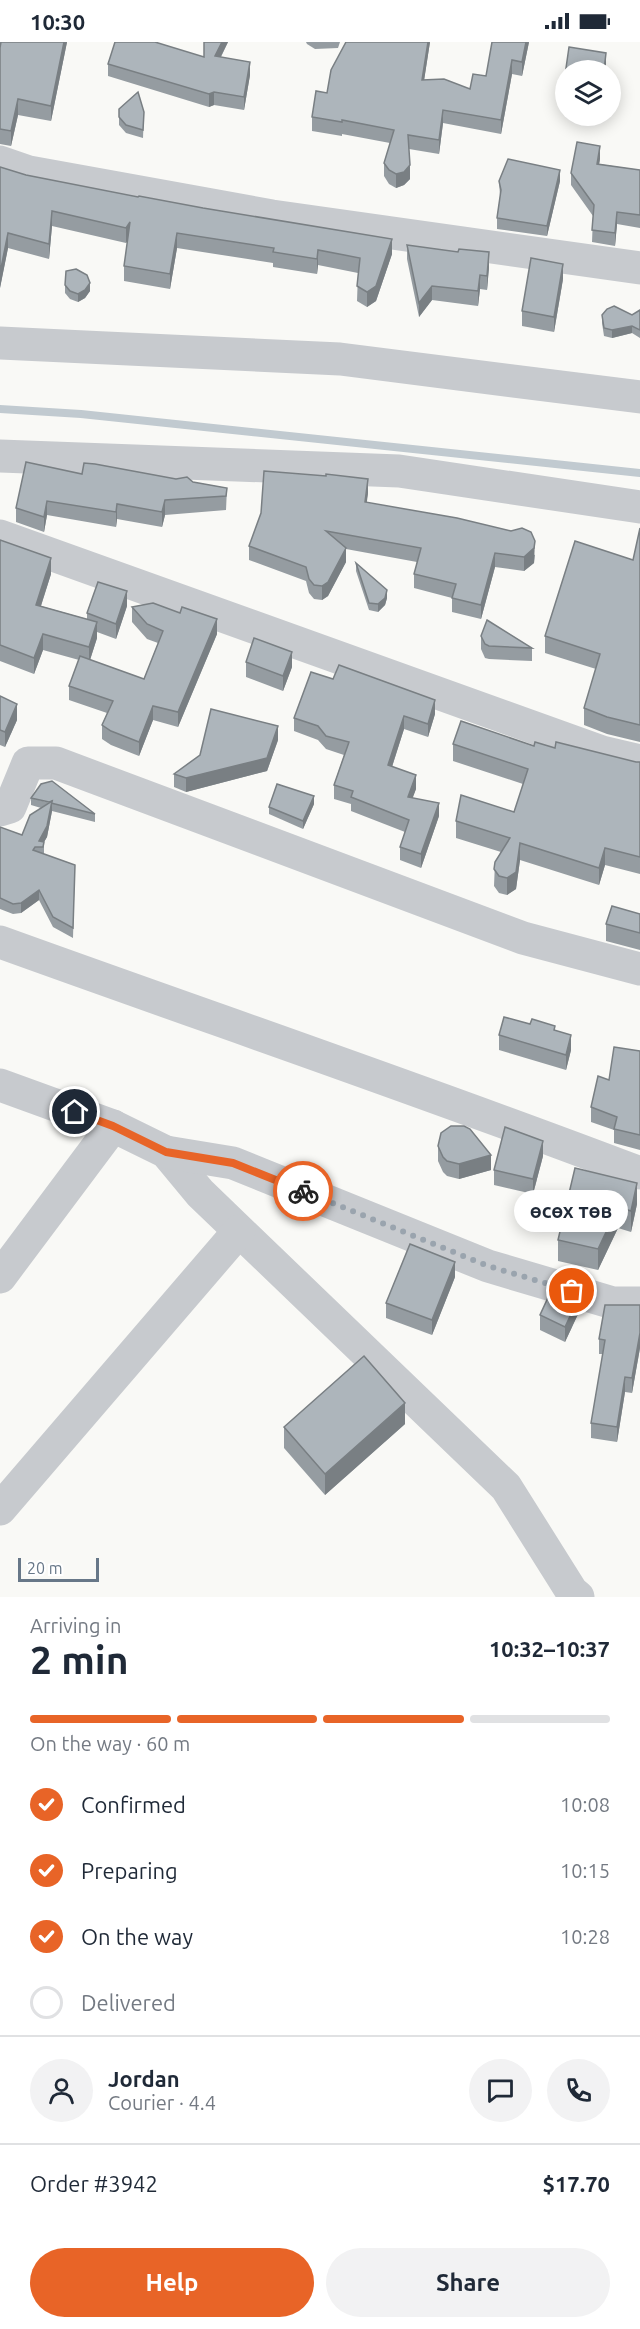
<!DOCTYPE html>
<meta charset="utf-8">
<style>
:root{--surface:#fff;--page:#f2f2f3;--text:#1f2937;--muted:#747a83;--line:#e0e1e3;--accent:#e86427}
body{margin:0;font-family:Ubuntu,sans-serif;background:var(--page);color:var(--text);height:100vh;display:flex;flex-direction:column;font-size:22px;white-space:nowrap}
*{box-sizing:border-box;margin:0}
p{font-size:20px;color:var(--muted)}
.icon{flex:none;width:33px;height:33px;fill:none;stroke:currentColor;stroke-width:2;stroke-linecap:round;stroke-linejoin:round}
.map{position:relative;height:1555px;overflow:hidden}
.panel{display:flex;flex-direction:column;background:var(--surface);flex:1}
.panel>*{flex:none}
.controls{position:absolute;left:555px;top:18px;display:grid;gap:12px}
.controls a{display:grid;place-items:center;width:66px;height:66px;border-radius:50%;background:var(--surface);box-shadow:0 3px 15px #0003;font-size:30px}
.scale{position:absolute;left:18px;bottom:15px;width:81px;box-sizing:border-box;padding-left:6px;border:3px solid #677788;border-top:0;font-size:16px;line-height:21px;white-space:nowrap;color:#677788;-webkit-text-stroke:4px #fff;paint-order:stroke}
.pin{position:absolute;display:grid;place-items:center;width:51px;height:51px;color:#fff;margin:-26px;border:3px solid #fff;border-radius:50%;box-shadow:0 2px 6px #0007}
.courier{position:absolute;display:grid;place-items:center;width:60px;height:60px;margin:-30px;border:4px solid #e86427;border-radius:50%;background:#fff;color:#222;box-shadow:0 2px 8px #0007}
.bubble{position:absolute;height:42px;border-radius:21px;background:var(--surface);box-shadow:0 3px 15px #0003;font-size:20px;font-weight:700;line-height:42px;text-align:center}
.overview em{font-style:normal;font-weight:700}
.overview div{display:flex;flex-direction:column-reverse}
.overview{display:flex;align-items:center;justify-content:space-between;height:102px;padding:0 30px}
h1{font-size:39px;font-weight:700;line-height:45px}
.bar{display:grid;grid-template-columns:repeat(4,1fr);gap:9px 6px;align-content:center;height:72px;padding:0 30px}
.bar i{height:8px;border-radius:4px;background:var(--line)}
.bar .active{background:var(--accent)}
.bar p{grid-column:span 4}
.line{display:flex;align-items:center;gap:15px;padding:0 30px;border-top:2px solid var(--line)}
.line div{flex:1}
.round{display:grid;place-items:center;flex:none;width:63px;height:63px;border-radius:32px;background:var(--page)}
ol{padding:0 30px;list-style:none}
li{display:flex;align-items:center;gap:18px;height:66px}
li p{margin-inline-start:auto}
li .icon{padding:6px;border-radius:50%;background:var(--accent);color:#fff;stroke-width:4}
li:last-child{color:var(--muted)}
li i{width:33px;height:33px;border:3px solid var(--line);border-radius:50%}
.cta{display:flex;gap:12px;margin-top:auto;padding:12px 30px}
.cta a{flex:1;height:69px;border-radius:36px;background:var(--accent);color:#fff;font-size:24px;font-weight:700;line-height:69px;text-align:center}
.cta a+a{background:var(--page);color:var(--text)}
.status{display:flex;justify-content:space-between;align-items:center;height:42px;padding:0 30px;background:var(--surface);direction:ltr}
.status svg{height:16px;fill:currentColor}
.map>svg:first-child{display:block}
</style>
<div class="status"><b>10:30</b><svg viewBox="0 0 49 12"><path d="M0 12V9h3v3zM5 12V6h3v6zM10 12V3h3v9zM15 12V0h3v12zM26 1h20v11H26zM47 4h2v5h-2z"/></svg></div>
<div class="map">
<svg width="640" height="1555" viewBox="0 0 640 1555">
<rect width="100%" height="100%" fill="#f9f9f6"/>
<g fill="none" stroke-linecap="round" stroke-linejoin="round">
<polyline stroke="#c1cad0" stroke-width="8" points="0,367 81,372 640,431"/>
<g stroke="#c7cace" stroke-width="33">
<polyline points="0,120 29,130 272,174 640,226"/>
<polyline points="0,301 340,317 640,355"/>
<polyline points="0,414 399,429 640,465"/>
<polyline points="0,494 602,710 640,719"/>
<polyline points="0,768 10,765 28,721 56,721 523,896 640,927"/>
<path d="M0,900C213,977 428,1050 640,1131"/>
<polyline points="0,1043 113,1084 166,1110 200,1151 506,1445 572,1550 578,1555"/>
<polyline points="166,1110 233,1121 488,1224 613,1261 640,1261"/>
<polyline points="0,1235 113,1084"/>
<polyline points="0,1467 239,1189"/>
</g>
</g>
<g fill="#959ca1">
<polygon points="0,0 67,0 51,79 18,73 11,104 0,102"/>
<polygon points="204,0 228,0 221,15 250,33 244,68 214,63 209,65 108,34 108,22 204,15"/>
<polygon points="306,0 340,0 338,6 315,7 307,2"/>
<polygon points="430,0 424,38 470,47 529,0 522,34 512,32 501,92 443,81 439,112 409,107 410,137 404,143 396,146 389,142 384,134 384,121 390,101 342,92 342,94 312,89 312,75 327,51"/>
<polygon points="119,67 144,70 143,96 126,91 119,83"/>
<polygon points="600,117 599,122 640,128 640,186 617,182 615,204 592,200 593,174 571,143 571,131"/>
<polygon points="0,125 26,133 392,212 376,259 367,265 357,259 358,231 318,223 317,232 273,225 273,221 177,206 170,247 124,239 124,224 128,199 126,201 52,184 49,217 8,206 0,246"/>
<polygon points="499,139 560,139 547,194 497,187 497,176 500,154"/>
<polygon points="407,203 489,225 487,248 480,247 478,264 432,258 419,275 407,217"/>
<polygon points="563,237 554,290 522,284 522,269"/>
<polygon points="65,243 90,249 85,256 78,260 70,257 65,251"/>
<polygon points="640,268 640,296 632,291 612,296 604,294 602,281 602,273 632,273"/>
<polygon points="82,432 193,440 227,446 226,468 165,473 162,485 117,477 116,485 47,473 44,490 16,480 16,466"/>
<polygon points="368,451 366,461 535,513 534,521 524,529 495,525 481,577 452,570 452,556 414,546 414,532 417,520 346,507 346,520 328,554 322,558 314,557 309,551 306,539 249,518 249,504"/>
<polygon points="640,486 640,700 607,692 584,683 584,666 596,627 545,611 545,594 633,518"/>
<polygon points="0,498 51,532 41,564 87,577 87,571 127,564 116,597 97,590 97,596 90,618 144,637 158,601 147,597 132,580 132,565 217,592 178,685 153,678 139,714 111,703 102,697 102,683 107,671 69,658 69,644 79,618 43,608 34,632 0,619"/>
<polygon points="356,521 387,556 385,563 378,570 369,568 356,529"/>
<polygon points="481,594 532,606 532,619 489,617 485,616 481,607"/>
<polygon points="246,620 292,625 283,649 246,635"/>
<polygon points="0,654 17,678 5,705 0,703"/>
<polygon points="435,672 428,695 404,687 392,725 416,747 412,756 439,774 421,826 400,818 400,805 405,790 351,769 351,762 334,757 334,743 344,713 326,707 318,698 294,689 294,676"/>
<polygon points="278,698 267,729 186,750 174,745 174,732"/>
<polygon points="453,702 555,706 636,720 640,720 640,832 605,823 599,843 520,818 516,847 507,853 499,851 494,844 495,820 501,810 456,796 456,779 514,770 523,742 453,719"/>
<polygon points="31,756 95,772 95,780 52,769 47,795 44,800 44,812 75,823 73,896 53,885 39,858 21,871 13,872 0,867 0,785 22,793 41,766 31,763"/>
<polygon points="314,762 303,787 269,772 269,765"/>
<polygon points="640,872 640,908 606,899 606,882"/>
<polygon points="555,988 571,1008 566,1028 499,1008 499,993"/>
<polygon points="640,1009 640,1108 614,1101 614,1088 591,1080 591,1065 609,1038"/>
<polygon points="438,1104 491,1128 459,1137 447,1134 443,1130 438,1119"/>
<polygon points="543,1114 533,1152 494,1143 494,1128"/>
<polygon points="575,1126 637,1162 631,1190 618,1186 598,1228 558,1219 558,1198"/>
<polygon points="455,1235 432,1293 386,1276 386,1261"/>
<polygon points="640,1263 640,1306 632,1351 625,1350 617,1400 591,1396 591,1381 603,1312 599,1312 599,1297"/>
<polygon points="579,1270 565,1300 540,1288 540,1273"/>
<polygon points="405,1382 325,1453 284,1406 284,1385"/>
</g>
<g fill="#797f83">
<polygon points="64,0 67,0 51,79 51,64"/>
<polygon points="222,0 228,0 215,26 215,14"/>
<polygon points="428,0 430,0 422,52 422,38"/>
<polygon points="526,0 529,0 522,34 522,20"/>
<polygon points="606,11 606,28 604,28"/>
<polygon points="512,18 512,32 501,92 501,78"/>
<polygon points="250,20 250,33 244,68 244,55"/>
<polygon points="214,50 214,63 209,65 209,52"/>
<polygon points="18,57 18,73 11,104 11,89"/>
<polygon points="443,68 443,81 439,112 439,98"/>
<polygon points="600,104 600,117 597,134 597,122"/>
<polygon points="410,123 410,137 404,143 396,146 396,132"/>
<polygon points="560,128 560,139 547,194 547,184"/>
<polygon points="52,169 52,184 49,217 49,202"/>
<polygon points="617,170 617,182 615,204 615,191"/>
<polygon points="130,180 130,195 126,201 126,186"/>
<polygon points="8,191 8,206 0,246 0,231"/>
<polygon points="177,191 177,206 170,247 170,232"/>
<polygon points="392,197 392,212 376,259 367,265 367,250"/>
<polygon points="318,208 318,223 317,232 317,217"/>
<polygon points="489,210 489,225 487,248 487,234"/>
<polygon points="563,222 563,237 554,290 554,275"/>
<polygon points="480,233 480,247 478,264 478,249"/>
<polygon points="90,241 90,249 85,256 78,260 78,252"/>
<polygon points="432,244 432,258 419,275 419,261"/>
<polygon points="632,284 632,291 612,296 612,288"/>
<polygon points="368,437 368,451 365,475 365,460"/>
<polygon points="165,458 165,473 162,485 162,470"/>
<polygon points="47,459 47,473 44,490 44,475"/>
<polygon points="117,462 117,477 116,485 116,470"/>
<polygon points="535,499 534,521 524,529 524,515"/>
<polygon points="346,506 346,520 328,554 322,558 322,544"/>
<polygon points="495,511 495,525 481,577 481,563"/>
<polygon points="51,516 51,532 36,579 36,563"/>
<polygon points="387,548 387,556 385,563 378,570 378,562"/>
<polygon points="127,549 127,564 116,597 116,582"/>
<polygon points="217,577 217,592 178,685 178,670"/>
<polygon points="97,580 97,596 89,621 89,605"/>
<polygon points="43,592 43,608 34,632 34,616"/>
<polygon points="292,610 292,625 283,649 283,634"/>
<polygon points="435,658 435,672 428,695 428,682"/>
<polygon points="17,662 17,678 5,705 5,690"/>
<polygon points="153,664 153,678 139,714 139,700"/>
<polygon points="404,674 404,687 388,737 388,723"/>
<polygon points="278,684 278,698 267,729 186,750 186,736"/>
<polygon points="416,733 416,747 408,769 408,755"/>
<polygon points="314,754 314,762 303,787 303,779"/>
<polygon points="52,759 52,769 47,795 41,805 39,799"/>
<polygon points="439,761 439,774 421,826 421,812"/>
<polygon points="520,801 520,818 516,847 507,853 507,836"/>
<polygon points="605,806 605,823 599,843 599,826"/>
<polygon points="39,848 39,858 21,871 21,861"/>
<polygon points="571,993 571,1008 566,1028 566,1013"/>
<polygon points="543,1099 543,1114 533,1152 533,1137"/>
<polygon points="491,1113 491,1128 459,1137 459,1122"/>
<polygon points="637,1141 637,1162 631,1190 631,1169"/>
<polygon points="618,1165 618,1186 598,1228 598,1207"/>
<polygon points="455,1220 455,1235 432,1293 432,1278"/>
<polygon points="579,1255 579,1270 565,1300 565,1285"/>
<polygon points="640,1291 640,1306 632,1351 632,1336"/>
<polygon points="625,1335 625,1350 617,1400 617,1385"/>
<polygon points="405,1361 405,1382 325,1453 325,1432"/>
</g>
<g fill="#adb5bb" stroke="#797f83" stroke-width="1.5">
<polygon points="1,0 64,0 51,64 18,57 11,89 0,87 0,6"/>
<polygon points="115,0 155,0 204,15 204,0 222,0 215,14 250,20 244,55 214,50 209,52 108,22"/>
<polygon points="346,0 428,0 422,38 444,37 470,47 473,32 486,34 492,0 526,0 522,20 512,18 501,78 443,68 439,98 408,93 410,123 404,130 396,132 389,128 384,121 394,88 342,78 342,80 312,75 316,49 327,51 331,28"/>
<polygon points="569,5 606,11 604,28 566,28 565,33"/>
<polygon points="138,50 144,70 143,88 126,83 119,75 119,67"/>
<polygon points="577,100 600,104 597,122 640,128 640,173 617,170 615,191 592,188 594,163 571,131"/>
<polygon points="508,117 560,128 547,184 497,176 501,148 499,139"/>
<polygon points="0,125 26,133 138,155 139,154 203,166 392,197 376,244 367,250 357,244 360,216 318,208 317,217 273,210 274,206 177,191 170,232 124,224 130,180 126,186 52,169 49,202 8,191 0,231"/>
<polygon points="407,203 458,210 459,207 489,210 487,234 480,233 478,249 432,244 419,261"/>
<polygon points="531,216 563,222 554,275 522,269"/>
<polygon points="76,227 87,233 90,241 85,248 78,252 70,249 65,243 66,229"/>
<polygon points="614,264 632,273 640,268 640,288 632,284 612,288 604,286 602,273 607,267"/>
<polygon points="26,420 82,432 84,421 95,422 176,437 187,435 193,440 227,446 226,454 165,458 162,470 117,462 116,470 47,459 44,475 16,466"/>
<polygon points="264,429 326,434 326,432 368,437 365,460 457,476 511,489 522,486 531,490 535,499 534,506 524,515 495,511 481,563 452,556 456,542 414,532 421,506 326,489 346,506 328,540 322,544 314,543 309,537 306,525 249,504 261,471"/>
<polygon points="640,486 640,683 607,675 584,666 600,612 545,594 575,499 633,518"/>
<polygon points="0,498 51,516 36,563 97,580 89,605 43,592 34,616 0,603"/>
<polygon points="356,521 387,548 385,556 378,562 369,561"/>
<polygon points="98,540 127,549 116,582 87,571"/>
<polygon points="153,561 180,571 182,565 217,577 178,670 153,664 139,700 111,689 102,683 113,659 69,644 80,614 144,637 163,589 147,582 132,565"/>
<polygon points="487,578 532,606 489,604 485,602 481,594"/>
<polygon points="254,596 292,610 283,634 246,620"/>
<polygon points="339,623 435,658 428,682 404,674 388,723 416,733 408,755 439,761 421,812 400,805 409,778 351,755 353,749 334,743 349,700 326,694 318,684 294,676 311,630 333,637"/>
<polygon points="0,654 17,662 5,690 0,688"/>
<polygon points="211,667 278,684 267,716 186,736 174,732 200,713"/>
<polygon points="461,679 534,704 535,700 555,706 556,700 636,720 640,720 640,815 605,806 599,826 520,801 516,830 507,836 499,834 494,827 495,820 510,796 456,779 461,753 514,770 528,727 453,702"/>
<polygon points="52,739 95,772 51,761 52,759 49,760 31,756 41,742"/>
<polygon points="277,742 314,754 303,779 269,765"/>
<polygon points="52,759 47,784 39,799 44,800 43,805 35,805 33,808 75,823 73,886 53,875 39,848 21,861 13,862 0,856 0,785 22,793 30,773"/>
<polygon points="612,864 640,872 640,891 606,882"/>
<polygon points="504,975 530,982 532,977 555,984 554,988 571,993 566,1013 499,993"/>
<polygon points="614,1005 640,1009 640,1093 614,1087 617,1075 591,1065 598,1034 609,1038"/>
<polygon points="451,1084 464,1084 470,1087 491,1113 459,1122 447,1119 443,1115 438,1104 441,1091"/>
<polygon points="505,1085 543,1099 533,1137 494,1128"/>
<polygon points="575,1126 637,1141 631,1169 618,1165 598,1207 558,1198"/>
<polygon points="410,1202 455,1220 432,1278 386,1261"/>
<polygon points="552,1247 579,1255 565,1285 540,1273"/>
<polygon points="605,1263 640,1263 640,1291 632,1336 625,1335 617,1385 591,1381 605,1298 599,1297"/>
<polygon points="364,1314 405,1361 325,1432 284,1385"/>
</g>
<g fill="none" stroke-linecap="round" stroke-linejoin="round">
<polyline stroke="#9aa4ae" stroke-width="6" stroke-dasharray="0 10.8" points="303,1149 488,1224 572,1249"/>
<polyline stroke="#e86427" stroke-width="8" points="75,1070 113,1084 166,1110 233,1121 303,1149"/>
</g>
</svg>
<div class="controls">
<a><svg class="icon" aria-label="layers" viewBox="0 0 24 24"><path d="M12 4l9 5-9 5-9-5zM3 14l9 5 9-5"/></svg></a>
</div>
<div class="scale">20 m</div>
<div class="pin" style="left:572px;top:1249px;background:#ea580c"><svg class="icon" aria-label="bag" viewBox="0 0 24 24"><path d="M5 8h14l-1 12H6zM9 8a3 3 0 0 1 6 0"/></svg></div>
<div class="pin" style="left:75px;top:1070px;background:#1f2937"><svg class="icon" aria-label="home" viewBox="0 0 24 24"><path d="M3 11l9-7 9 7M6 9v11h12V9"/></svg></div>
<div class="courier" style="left:303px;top:1149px"><svg class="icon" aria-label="bike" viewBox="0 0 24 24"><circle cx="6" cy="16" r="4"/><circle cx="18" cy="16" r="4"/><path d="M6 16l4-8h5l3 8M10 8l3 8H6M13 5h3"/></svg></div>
<div class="bubble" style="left:514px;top:1148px;width:114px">өсөх төв</div>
</div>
<section class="panel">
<div class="overview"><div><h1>2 min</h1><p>Arriving in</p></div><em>10:32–10:37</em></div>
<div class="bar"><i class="active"></i><i class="active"></i><i class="active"></i><i></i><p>On the way · 60 m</p></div>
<ol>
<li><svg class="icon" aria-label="check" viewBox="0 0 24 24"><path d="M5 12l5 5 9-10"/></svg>Confirmed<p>10:08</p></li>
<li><svg class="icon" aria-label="check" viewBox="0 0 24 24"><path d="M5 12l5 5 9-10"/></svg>Preparing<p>10:15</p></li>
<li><svg class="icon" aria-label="check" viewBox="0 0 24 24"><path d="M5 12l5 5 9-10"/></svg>On the way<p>10:28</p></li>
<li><i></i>Delivered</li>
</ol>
<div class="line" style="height:108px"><a class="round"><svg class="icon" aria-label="person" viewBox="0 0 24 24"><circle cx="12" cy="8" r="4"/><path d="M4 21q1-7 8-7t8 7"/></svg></a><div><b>Jordan</b><p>Courier · 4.4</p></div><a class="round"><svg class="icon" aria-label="chat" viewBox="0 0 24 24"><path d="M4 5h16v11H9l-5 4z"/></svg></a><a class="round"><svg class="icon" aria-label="phone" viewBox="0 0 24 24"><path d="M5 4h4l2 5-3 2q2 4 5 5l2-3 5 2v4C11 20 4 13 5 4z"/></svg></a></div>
<div class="line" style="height:78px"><div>Order #3942</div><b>$17.70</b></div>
<div class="cta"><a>Help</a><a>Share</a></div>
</section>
